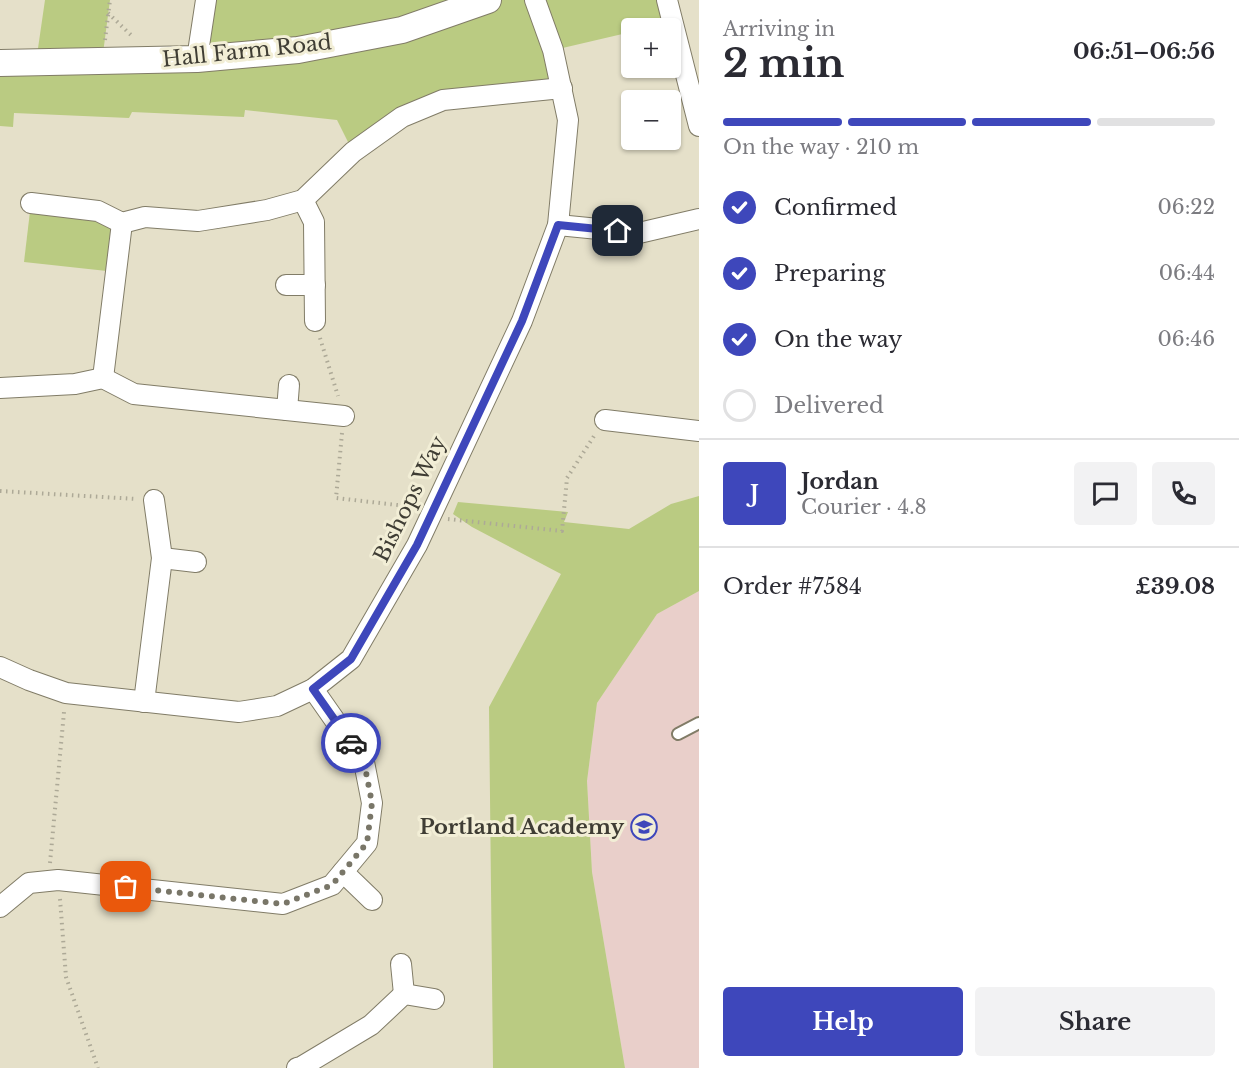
<!DOCTYPE html>
<meta charset="utf-8">
<style>
:root{--surface:#fff;--page:#f2f2f3;--text:#2b2b33;--muted:#7c7c81;--line:#e1e1e2;--accent:#3e47bb}
body{margin:0;font-family:"Libre Baskerville",serif;background:var(--page);color:var(--text);height:100vh;display:flex;flex-direction:column;font-size:22px;white-space:nowrap}
*{box-sizing:border-box;margin:0}
p{font-size:20px;color:var(--muted)}
.icon{flex:none;width:33px;height:33px;fill:none;stroke:currentColor;stroke-width:2;stroke-linecap:round;stroke-linejoin:round}
.map{position:relative;flex:1;overflow:hidden}
.panel{display:flex;flex-direction:column;background:var(--surface);width:540px}
.panel>*{flex:none}
.buttons{position:absolute;left:621px;top:18px;display:grid;gap:12px}
.buttons a{display:grid;place-items:center;width:60px;height:60px;border-radius:6px;background:var(--surface);box-shadow:0 2px 4px #0004;font-size:30px}
.pin{position:absolute;display:grid;place-items:center;width:51px;height:51px;color:#fff;margin:-26px;border-radius:12px;box-shadow:0 3px 9px #0006}
.courier{position:absolute;display:grid;place-items:center;width:60px;height:60px;margin:-30px;border:4px solid #3e47bb;border-radius:50%;background:#fff;color:#222;box-shadow:0 2px 8px #0007}
.head em{font-style:normal;font-weight:800}
.head div{display:flex;flex-direction:column-reverse}
.head{display:flex;align-items:center;justify-content:space-between;height:102px;padding:0 24px}
h1{font-size:39px;font-weight:800;line-height:45px}
.bar{display:grid;grid-template-columns:repeat(4,1fr);gap:9px 6px;align-content:center;height:72px;padding:0 24px}
.bar i{height:8px;border-radius:4px;background:var(--line)}
.bar .active{background:var(--accent)}
.bar p{grid-column:span 4}
.line{display:flex;align-items:center;gap:15px;padding:0 24px;border-top:2px solid var(--line)}
.line div{flex:1}
.round{display:grid;place-items:center;flex:none;width:63px;height:63px;border-radius:6px;background:var(--page)}
ol{padding:0 24px;list-style:none}
li{display:flex;align-items:center;gap:18px;height:66px}
li p{margin-inline-start:auto}
li .icon{padding:6px;border-radius:50%;background:var(--accent);color:#fff;stroke-width:4}
li:last-child{color:var(--muted)}
li i{width:33px;height:33px;border:3px solid var(--line);border-radius:50%}
.cta{display:flex;gap:12px;margin-top:auto;padding:12px 24px}
.cta a{flex:1;height:69px;border-radius:6px;background:var(--accent);color:#fff;font-size:24px;font-weight:800;line-height:69px;text-align:center}
.cta a+a{background:var(--page);color:var(--text)}
main{display:flex;flex:1;min-height:0}
.map>svg:first-child{display:block}
</style>
<main>
<div class="map">
<svg width="699" height="1068" viewBox="0 0 699 1068">
<rect width="100%" height="100%" fill="#e5e0c9"/>
<polygon fill="#e9cfca" points="699,591 699,1068 625,1068 592,872 587,781 597,703 657,614"/>
<g fill="#bacb82">
<polygon points="45,0 110,0 102,61 197,59 206,0 667,0 673,23 649,28 632,28 631,32 554,50 562,88 443,100 353,152 337,120 245,110 244,117 132,112 129,118 14,113 13,127 0,126 0,63 36,62"/>
<polygon points="31,203 122,223 116,272 24,262"/>
<polygon points="699,496 699,591 657,614 597,703 587,781 592,872 625,1068 493,1068 489,707 561,574 472,527 453,514 458,502 568,512 564,522 629,529 671,504"/>
</g>
<g fill="none" stroke-linecap="round" stroke-linejoin="round">
<g stroke="#817c67" stroke-width="14">
<polyline id="service" points="678,734 699,723"/>
</g>
<g stroke="#817c67" stroke-width="22">
<g id="minor">
<polyline points="667,0 699,126"/>
<polyline points="197,59 206,0"/>
<polyline points="303,200 314,222 315,321"/>
<polyline points="31,203 98,211 122,223 145,217 198,221 267,210 303,200 353,152 402,117 443,100 562,88"/>
<polyline points="558,225 639,233 699,219"/>
<polyline points="286,285 315,285"/>
<polyline points="103,378 122,223"/>
<polyline points="0,388 75,384 103,378 134,394 344,416"/>
<polyline points="287,410 289,385"/>
<polyline points="605,420 699,431"/>
<polyline points="162,558 196,562"/>
<polyline points="0,667 29,680 66,693 239,712 277,706 313,689 351,659 417,545 522,321 558,225 568,120 553,50 535,0"/>
<polyline points="144,702 162,558 154,500"/>
<polyline points="343,872 372,900"/>
<polyline points="0,907 29,883 58,880 283,904 332,885 367,843 372,803 364,762 313,689"/>
<polyline points="401,964 404,994"/>
<polyline points="297,1068 301,1067 371,1025 404,994 434,999"/>
</g>
</g>
<g stroke="#817c67" stroke-width="28">
<polyline id="tertiary" points="0,63 197,59 298,50 402,30 488,0"/>
</g>
<g stroke="#ada997" stroke-width="4" stroke-dasharray="1.5 4.5" stroke-linecap="butt">
<polyline points="108,13 133,37"/>
<polyline points="105,40 110,0"/>
<polyline points="320,338 338,396"/>
<polyline points="342,433 336,498 415,507"/>
<polyline points="0,491 137,499"/>
<polyline points="448,519 562,531 567,478 594,436"/>
<polyline points="50,863 64,712"/>
<polyline points="60,899 66,977 98,1068"/>
</g>
<use href="#service" stroke="#fff" stroke-width="10"/>
<use href="#minor" stroke="#fff" stroke-width="20"/>
<use href="#tertiary" stroke="#fff" stroke-width="26"/>
</g>
<g fill="none" stroke-linecap="round" stroke-linejoin="round">
<polyline stroke="#797668" stroke-width="6" stroke-dasharray="0 10.8" points="126,887 283,904 332,885 367,843 372,803 364,762 351,743"/>
<polyline stroke="#3e47bb" stroke-width="8" points="351,743 313,689 351,659 417,545 522,321 558,225 618,231"/>
</g>
<defs>
<g id="school-ring" transform="scale(1.35)"><circle r="9.5" fill="#f2eed6" stroke="#3e47bb" stroke-width="1.5"/><path d="M0-5L7-2L0 1L-7-2ZM-4 1L0 2.5L4 1V4Q0 6-4 4Z" fill="#3e47bb"/></g>
</defs>
<g fill-rule="evenodd">
<use href="#school-ring" x="644" y="827"/>
</g>
<g text-anchor="middle" stroke-width="6" stroke-linejoin="round" paint-order="stroke">
<g font-size="21" fill="#3f3d34" stroke="#f2eed6">
<text transform="translate(247 51) rotate(-6)" y="7">Hall Farm Road</text>
<text transform="translate(410 499) rotate(-64)" y="7">Bishops Way</text>
</g>
<g font-size="21" font-weight="bold" fill="#3f3d34" stroke="#f2eed6" text-anchor="end">
<text x="624" y="834">Portland Academy</text>
</g>
</g>
</svg>
<div class="buttons">
<a>+</a>
<a>−</a>
</div>
<div class="pin" style="left:126px;top:887px;background:#ea580c"><svg class="icon" aria-label="bag" viewBox="0 0 24 24"><path d="M5 8h14l-1 12H6zM9 8a3 3 0 0 1 6 0"/></svg></div>
<div class="pin" style="left:618px;top:231px;background:#1f2937"><svg class="icon" aria-label="home" viewBox="0 0 24 24"><path d="M3 11l9-7 9 7M6 9v11h12V9"/></svg></div>
<div class="courier" style="left:351px;top:743px"><svg class="icon" aria-label="car" viewBox="0 0 24 24"><path d="M5 17H2v-5l4-1 3-4h7l3 4 3 1v5h-3M9 17h6M6 11h13"/><circle cx="7" cy="17" r="2"/><circle cx="17" cy="17" r="2"/></svg></div>
</div>
<section class="panel">
<div class="head"><div><h1>2 min</h1><p>Arriving in</p></div><em>06:51–06:56</em></div>
<div class="bar"><i class="active"></i><i class="active"></i><i class="active"></i><i></i><p>On the way · 210 m</p></div>
<ol>
<li><svg class="icon" aria-label="check" viewBox="0 0 24 24"><path d="M5 12l5 5 9-10"/></svg>Confirmed<p>06:22</p></li>
<li><svg class="icon" aria-label="check" viewBox="0 0 24 24"><path d="M5 12l5 5 9-10"/></svg>Preparing<p>06:44</p></li>
<li><svg class="icon" aria-label="check" viewBox="0 0 24 24"><path d="M5 12l5 5 9-10"/></svg>On the way<p>06:46</p></li>
<li><i></i>Delivered</li>
</ol>
<div class="line" style="height:108px"><b class="round" style="background:var(--accent);color:#fff">J</b><div><b>Jordan</b><p>Courier · 4.8</p></div><a class="round"><svg class="icon" aria-label="chat" viewBox="0 0 24 24"><path d="M4 5h16v11H9l-5 4z"/></svg></a><a class="round"><svg class="icon" aria-label="phone" viewBox="0 0 24 24"><path d="M5 4h4l2 5-3 2q2 4 5 5l2-3 5 2v4C11 20 4 13 5 4z"/></svg></a></div>
<div class="line" style="height:78px"><div>Order #7584</div><b>£39.08</b></div>
<div class="cta"><a>Help</a><a>Share</a></div>
</section>
</main>
